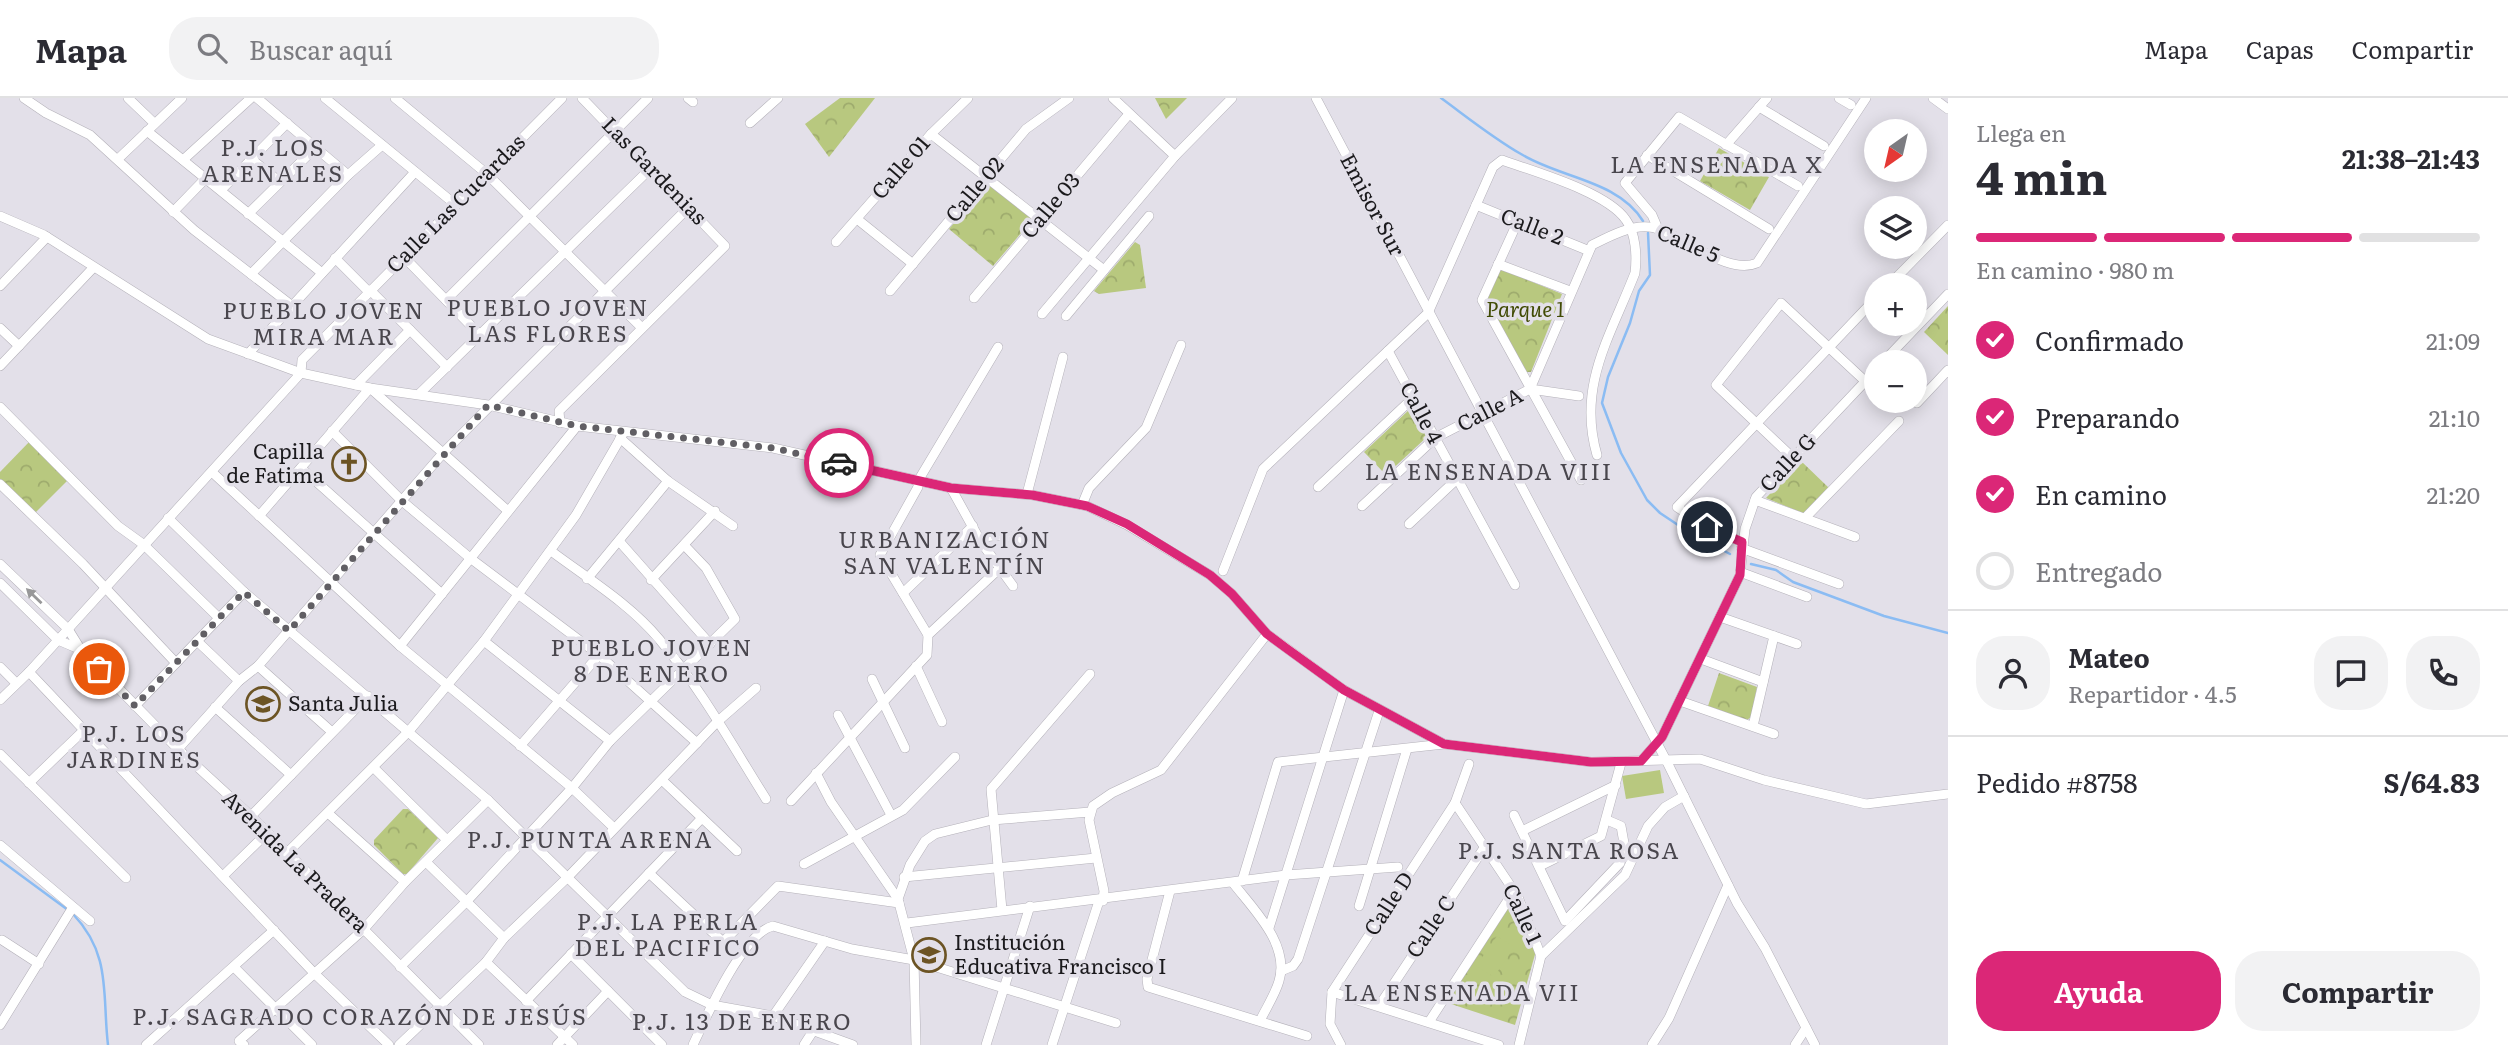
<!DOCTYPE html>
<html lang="es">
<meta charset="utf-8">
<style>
:root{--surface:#fff;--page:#f2f2f3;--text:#2b2b33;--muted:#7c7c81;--line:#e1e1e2;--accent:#db2777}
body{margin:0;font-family:Literata,serif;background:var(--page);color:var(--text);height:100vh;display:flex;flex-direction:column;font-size:26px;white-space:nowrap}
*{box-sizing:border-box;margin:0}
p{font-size:23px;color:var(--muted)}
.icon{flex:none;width:38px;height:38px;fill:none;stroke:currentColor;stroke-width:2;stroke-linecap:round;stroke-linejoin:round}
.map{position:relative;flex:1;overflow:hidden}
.details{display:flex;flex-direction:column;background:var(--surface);width:560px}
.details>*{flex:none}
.needle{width:46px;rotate:214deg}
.fabs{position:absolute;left:1864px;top:21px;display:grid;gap:14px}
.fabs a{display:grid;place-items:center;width:63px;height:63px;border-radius:50%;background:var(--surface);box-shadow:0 4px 18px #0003;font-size:35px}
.pin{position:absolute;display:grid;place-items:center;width:60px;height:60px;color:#fff;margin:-30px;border:4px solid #fff;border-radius:50%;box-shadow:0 2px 7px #0007}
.courier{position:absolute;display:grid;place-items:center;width:70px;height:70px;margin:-35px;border:5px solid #db2777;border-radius:50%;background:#fff;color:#222;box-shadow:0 2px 9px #0007}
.overview em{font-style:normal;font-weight:700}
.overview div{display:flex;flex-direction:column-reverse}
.overview{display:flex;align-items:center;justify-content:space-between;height:119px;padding:0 28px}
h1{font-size:46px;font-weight:700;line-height:52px}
.bar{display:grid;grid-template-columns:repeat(4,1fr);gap:10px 7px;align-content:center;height:84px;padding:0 28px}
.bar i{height:9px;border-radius:5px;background:var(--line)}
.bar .active{background:var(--accent)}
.bar p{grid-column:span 4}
.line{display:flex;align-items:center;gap:18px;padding:0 28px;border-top:2px solid var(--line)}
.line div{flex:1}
.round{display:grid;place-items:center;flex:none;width:74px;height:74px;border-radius:28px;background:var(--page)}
ol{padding:0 28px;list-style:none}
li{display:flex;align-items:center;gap:21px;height:77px}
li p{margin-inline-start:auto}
li .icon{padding:7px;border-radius:50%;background:var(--accent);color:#fff;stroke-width:4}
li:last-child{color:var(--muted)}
li i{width:38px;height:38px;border:4px solid var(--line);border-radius:50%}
.primary-button{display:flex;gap:14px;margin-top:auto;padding:14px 28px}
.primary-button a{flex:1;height:80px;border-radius:28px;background:var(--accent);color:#fff;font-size:28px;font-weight:700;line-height:80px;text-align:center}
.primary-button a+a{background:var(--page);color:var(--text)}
header{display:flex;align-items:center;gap:42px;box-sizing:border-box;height:98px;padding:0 35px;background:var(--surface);border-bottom:2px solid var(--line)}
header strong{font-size:33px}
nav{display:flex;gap:38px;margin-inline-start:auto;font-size:24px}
.search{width:490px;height:63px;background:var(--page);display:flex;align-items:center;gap:18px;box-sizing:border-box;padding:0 24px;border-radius:28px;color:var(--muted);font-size:26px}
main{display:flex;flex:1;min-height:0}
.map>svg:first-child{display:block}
</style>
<header>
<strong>Mapa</strong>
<div class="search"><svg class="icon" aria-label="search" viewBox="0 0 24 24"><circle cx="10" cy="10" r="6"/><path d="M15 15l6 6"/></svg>Buscar aquí</div>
<nav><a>Mapa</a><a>Capas</a><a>Compartir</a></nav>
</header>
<main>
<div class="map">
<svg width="1948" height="947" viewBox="0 0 1948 947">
<defs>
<pattern id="park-crowns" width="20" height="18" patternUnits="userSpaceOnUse" patternTransform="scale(1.75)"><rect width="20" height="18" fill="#b8c87f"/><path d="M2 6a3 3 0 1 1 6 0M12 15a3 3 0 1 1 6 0" fill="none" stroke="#9eab6d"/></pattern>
</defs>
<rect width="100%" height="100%" fill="#e3e0e9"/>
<g fill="url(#park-crowns)">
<polygon points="840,0 875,0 829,59 805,26"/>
<polygon points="1155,0 1187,0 1166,21"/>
<polygon points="1719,50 1769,79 1750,112 1700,83"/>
<polygon points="988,85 1033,121 993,168 949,131"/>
<polygon points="1135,144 1140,147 1146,190 1099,196 1094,193"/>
<polygon points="1501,171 1562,196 1531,274 1526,274 1487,202"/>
<polygon points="1948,208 1948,257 1924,234"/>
<polygon points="1411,310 1428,338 1386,377 1364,354"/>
<polygon points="30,343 69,381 35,415 0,381 0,374"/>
<polygon points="1801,363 1829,390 1805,416 1766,400"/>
<polygon points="1719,575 1757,589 1751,619 1747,622 1708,608"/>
<polygon points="403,711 408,711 438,740 407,776 403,776 374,747 374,742"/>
<polygon points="1517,805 1536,853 1515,927 1445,904 1511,806"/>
</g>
<g fill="#b8c87f">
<polygon points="1660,672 1664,695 1626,701 1622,678"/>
<polygon points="1497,838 1514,849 1494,879 1476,868"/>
</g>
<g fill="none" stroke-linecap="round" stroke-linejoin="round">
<g stroke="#8bbcf3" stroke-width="2.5">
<path d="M1441,0C1467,19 1493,40 1521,56C1559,80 1618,82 1643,123"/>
<polyline points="1648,135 1650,177 1639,193 1630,225 1608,279 1602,305 1621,355 1647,402 1660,415 1690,435 1730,456"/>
<polyline points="1751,466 1776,472 1793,484 1884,518 1948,535"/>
<polyline points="0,762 68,812"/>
<path d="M73,816C112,857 102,897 108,947"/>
</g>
<g stroke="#b4b1b9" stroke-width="10">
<g id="minor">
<polyline points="24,0 46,15 90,37 194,132 291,207"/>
<polyline points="128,0 154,25"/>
<polyline points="257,0 348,77"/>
<polyline points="325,0 456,107"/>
<polyline points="395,0 487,76 642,230"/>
<polyline points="688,0 693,4"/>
<polyline points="1113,0 1175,58"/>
<polyline points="1316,0 1666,662 1737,805 1765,850 1815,947"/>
<polyline points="1839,0 1851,7"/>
<polyline points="1933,0 1948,11"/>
<polyline points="1759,9 1824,48"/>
<polyline points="750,25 778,0"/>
<polyline points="147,33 322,175"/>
<polyline points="931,36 1104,172"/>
<polyline points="1726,47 1767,0"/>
<polyline points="1647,57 1769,131"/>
<polyline points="250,60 280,84"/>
<polyline points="118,61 182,0"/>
<polyline points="183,62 251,0"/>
<polyline points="221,92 287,25"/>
<polyline points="1476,107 1587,152"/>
<polyline points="173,114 206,80"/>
<polyline points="248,116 315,50"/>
<polyline points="0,118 44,137 208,241 301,275 370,290 488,307 577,328 773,350 951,390 1032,397 1087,408 1127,427 1210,477 1232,496 1267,536 1344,592 1444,646 1591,664 1700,661 1764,682 1866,706 1948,696"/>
<polyline points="857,121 913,166"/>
<polyline points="1518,123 1482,202 1581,382"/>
<polyline points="1658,131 1652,117 1625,85 1679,19 1798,88"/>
<polyline points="836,144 931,36 968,0"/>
<polyline points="404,159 480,237"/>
<polyline points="335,160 369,194"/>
<polyline points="1498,166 1570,193"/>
<polyline points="251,176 348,77 381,48"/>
<polyline points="1889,187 1948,127"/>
<polyline points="0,188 47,139"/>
<polyline points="370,192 447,269"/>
<polyline points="890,193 1026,31 1069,0"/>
<polyline points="974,200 1129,16"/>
<polyline points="446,202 648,0"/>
<polyline points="1042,216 1175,58 1232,0"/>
<polyline points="1066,218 1149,118"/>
<polyline points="0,230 19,248"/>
<polyline points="1388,253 1515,487"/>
<polyline points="248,256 415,74"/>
<polyline points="1883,264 1948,196"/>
<polyline points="0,268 93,170"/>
<polyline points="356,287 410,232"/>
<polyline points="1530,291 1579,298"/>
<polyline points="420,295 652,69"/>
<polyline points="1917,305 1948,272"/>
<polyline points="0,309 118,428 143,446 219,520"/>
<polyline points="560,325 559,313 725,148 582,0"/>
<polyline points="332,333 402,403 470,460 599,557 697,645"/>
<polyline points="620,340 668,383 733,428"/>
<polyline points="1792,359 1716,287 1781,205 1865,283"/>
<polyline points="301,370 442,496"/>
<polyline points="213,375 400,548 572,690 614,730"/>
<polyline points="0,386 83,466 176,565"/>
<polyline points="1318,389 1413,300"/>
<polyline points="951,390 981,444 1013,488"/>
<polyline points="1027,396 1063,259"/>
<polyline points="1755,402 1855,439"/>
<polyline points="1082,407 1089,390 1146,330 1181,247"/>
<path d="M1362,408L1435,340L1530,291L1592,147C1608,139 1630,127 1649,129C1678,132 1726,179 1757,165L1866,0"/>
<polyline points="259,418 370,290 508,413"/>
<polyline points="168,420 244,494 488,702 685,894 712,907 773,918 853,947"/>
<polyline points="1805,420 1899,323"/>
<polyline points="1409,426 1457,381"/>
<path d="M979,441C997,434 1018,440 1036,444"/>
<polyline points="619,443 710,546"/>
<polyline points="1742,444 1707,429 1677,409 1876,200"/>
<polyline points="1741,450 1839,486"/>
<path d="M551,453C587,480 630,506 659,541C700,589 732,647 766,701"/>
<polyline points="0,466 68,531 81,552 178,651 251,718 479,947"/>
<path d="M1223,473L1263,371L1428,215L1493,69L1502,62C1535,74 1607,94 1626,122C1636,136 1637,158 1635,175C1610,239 1577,288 1597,357"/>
<polyline points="1740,474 1807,499"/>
<polyline points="587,481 668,383"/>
<polyline points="651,482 715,413"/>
<polyline points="0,485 58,542 79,551"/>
<polyline points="903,495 973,428"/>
<polyline points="1720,519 1797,546"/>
<polyline points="928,537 880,457 918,389 918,383 998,249"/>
<polyline points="197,543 239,583"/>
<polyline points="484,543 610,643"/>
<polyline points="400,548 577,328"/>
<polyline points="1701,561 1763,584"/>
<polyline points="258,568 332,634"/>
<polyline points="916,568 942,624"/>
<polyline points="0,569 16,585"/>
<polyline points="29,574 315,876 389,947"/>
<polyline points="872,581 905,650"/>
<polyline points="0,602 29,574 301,275 302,262 562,0"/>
<polyline points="1680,603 1774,636"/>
<polyline points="135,608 244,494"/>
<polyline points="215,609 291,677"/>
<polyline points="838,617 891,717"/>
<polyline points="1753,628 1774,538"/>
<polyline points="520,648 599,557"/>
<polyline points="178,651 239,583 258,568 444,354 690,108"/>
<polyline points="0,656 126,780"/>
<polyline points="1641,663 1662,639 1740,477 1745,431 1756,399 1876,272"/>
<polyline points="374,670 447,742"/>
<polyline points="816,675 831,704 898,801"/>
<polyline points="662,682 737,753"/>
<polyline points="29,685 83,633"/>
<polyline points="791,703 927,557 928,537 1000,470"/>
<polyline points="1455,705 1518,799 1541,858"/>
<polyline points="329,716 405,784"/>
<polyline points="1514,717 1565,823 1620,765 1624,745 1621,728 1607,722"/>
<polyline points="251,718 368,598"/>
<polyline points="1522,733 1616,687"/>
<polyline points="0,747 90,823"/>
<polyline points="286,756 409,633 484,543 576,417 624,334"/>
<polyline points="426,764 504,840"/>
<polyline points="804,766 903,712 955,659"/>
<polyline points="1540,768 1601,738 1621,665"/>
<polyline points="649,775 723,844 778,788 899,805"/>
<polyline points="223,778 267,735"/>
<polyline points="904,779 1096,760"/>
<polyline points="1242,783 1278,664 1444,646"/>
<path d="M1233,785C1253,811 1290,846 1279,883C1275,897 1266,910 1260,923"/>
<polyline points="1170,793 1147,881 1148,889 1307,938"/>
<polyline points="1103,803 1104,793 1089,722 1093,708 1112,695 1161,672 1267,536"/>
<polyline points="1359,808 1407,651"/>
<polyline points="1002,812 991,691 1090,576"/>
<polyline points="907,825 1286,777 1398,769"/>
<polyline points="1269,830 1344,592"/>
<polyline points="2,842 39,866"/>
<polyline points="571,856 662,947"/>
<polyline points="486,864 573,947"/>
<polyline points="234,869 312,947"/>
<polyline points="400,869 467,803 572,690 610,643 735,521 706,470 685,448"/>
<polyline points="1281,873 1293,868 1298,861 1379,613"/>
<polyline points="1332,894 1499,947"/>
<polyline points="526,903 702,720"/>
<polyline points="1379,908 1484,750"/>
<polyline points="773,918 825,843"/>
<polyline points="1429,924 1514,793"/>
<polyline points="0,927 73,809"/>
<polyline points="146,947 274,832"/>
<polyline points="244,947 239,943 364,831 405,784 488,702"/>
<polyline points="399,947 486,864 504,840 567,780 717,624 756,590"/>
<polyline points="557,947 608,893"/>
<path d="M693,947C706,919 743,835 773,828L852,851L914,862L1116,925"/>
<polyline points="804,947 813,933"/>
<polyline points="916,947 914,862 898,801 910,767 925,743 935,736 992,722 1090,714"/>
<polyline points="986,947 1030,808"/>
<polyline points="1052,947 1099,803"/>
<polyline points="1341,947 1330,926 1332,894 1455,705 1469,666"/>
<polyline points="1519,947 1541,858 1625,777 1648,728 1665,709 1684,698"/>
<polyline points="1652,947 1669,920 1728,787"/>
<polyline points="1795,947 1806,930"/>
</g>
</g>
<use href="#minor" stroke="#fff" stroke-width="9"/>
</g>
<defs><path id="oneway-solid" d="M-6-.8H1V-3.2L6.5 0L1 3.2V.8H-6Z" transform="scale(1.75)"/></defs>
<use fill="#989899" href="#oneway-solid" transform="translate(34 498) rotate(-136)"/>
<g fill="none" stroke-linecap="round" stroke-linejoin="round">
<polyline stroke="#615f64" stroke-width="7" stroke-dasharray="0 12.6" points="99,571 135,608 244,494 289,533 488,307 577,328 773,350 839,365"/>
<polyline stroke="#db2777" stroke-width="9" points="839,365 951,390 1032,397 1087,408 1127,426 1210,477 1232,496 1267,536 1286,550 1344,592 1444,646 1591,664 1641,663 1662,639 1740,477 1742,444 1707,429"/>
</g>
<defs>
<g id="church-ring" transform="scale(1.75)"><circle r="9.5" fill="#e3e0e9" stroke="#6c5424" stroke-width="1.5"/><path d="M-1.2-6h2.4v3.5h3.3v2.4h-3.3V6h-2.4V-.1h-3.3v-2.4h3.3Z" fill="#6c5424"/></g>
<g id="school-ring" transform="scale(1.75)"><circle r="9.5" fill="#e3e0e9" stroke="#6c5424" stroke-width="1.5"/><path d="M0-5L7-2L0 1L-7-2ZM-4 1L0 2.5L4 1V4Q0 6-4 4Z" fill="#6c5424"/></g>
</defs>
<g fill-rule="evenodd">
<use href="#church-ring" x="349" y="366"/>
<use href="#school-ring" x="263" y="606"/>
<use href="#school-ring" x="929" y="857"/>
</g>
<g text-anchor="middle" stroke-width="7" stroke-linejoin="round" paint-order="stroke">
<g font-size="21" fill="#1b1a1d" stroke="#e3e0e9">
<text transform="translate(901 70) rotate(-49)" y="7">Calle 01</text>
<text transform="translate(654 73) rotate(46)" y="7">Las Gardenias</text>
<text transform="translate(975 92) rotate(-50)" y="7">Calle 02</text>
<text transform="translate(456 106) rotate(-45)" y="7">Calle Las Cucardas</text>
<text transform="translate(1372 107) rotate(62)" y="7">Emisor Sur</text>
<text transform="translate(1051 108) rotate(-50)" y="7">Calle 03</text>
<text transform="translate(1532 129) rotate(21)" y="7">Calle 2</text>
<text transform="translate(1688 146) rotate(23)" y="7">Calle 5</text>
<text transform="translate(1490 312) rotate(-27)" y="7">Calle A</text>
<text transform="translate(1421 315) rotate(62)" y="7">Calle 4</text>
<text transform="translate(1788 365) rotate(-47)" y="7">Calle G</text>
<text transform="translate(295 764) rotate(44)" y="7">Avenida La Pradera</text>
<text transform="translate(1389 806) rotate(-57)" y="7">Calle D</text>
<text transform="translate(1522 816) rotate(65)" y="7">Calle 1</text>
<text transform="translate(1431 829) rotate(-56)" y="7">Calle C</text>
</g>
<g font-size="21" font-style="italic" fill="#414b05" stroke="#e3e0e9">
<text x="1525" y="219">Parque 1</text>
</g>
<g font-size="21" fill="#1b1a1d" stroke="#e3e0e9" text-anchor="start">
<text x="324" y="361" text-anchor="end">Capilla<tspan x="324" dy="24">de Fatima</tspan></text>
<text x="288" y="613">Santa Julia</text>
<text x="954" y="852">Institución<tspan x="954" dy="24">Educativa Francisco I</tspan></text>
</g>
<g font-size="23" letter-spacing="2" fill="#49464d" stroke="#e3e0e9">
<text x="273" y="58">P.J. LOS<tspan x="273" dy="26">ARENALES</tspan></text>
<text x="1717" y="75">LA ENSENADA X</text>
<text x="548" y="218">PUEBLO JOVEN<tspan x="548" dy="26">LAS FLORES</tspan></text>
<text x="324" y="221">PUEBLO JOVEN<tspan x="324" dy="26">MIRA MAR</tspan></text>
<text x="1489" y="382">LA ENSENADA VIII</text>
<text x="945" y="450">URBANIZACIÓN<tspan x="945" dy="26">SAN VALENTÍN</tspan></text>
<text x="652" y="558">PUEBLO JOVEN<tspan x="652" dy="26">8 DE ENERO</tspan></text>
<text x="134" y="644">P.J. LOS<tspan x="134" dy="26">JARDINES</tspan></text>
<text x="590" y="750">P.J. PUNTA ARENA</text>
<text x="1569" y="761">P.J. SANTA ROSA</text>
<text x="668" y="832">P.J. LA PERLA<tspan x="668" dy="26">DEL PACIFICO</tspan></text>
<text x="1462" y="903">LA ENSENADA VII</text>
<text x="360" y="927">P.J. SAGRADO CORAZÓN DE JESÚS</text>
<text x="742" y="932">P.J. 13 DE ENERO</text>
</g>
</g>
</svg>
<div class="fabs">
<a><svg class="needle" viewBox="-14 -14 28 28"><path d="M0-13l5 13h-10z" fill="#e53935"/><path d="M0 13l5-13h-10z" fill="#7c7c81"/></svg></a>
<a><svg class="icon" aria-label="layers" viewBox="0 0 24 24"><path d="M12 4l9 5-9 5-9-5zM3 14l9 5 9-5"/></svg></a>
<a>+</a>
<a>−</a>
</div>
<div class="pin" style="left:99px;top:571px;background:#ea580c"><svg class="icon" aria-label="bag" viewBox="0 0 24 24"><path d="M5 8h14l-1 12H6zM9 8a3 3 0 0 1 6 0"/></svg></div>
<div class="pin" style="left:1707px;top:429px;background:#1f2937"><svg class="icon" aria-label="home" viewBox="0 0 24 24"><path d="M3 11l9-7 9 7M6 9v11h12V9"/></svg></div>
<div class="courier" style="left:839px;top:365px"><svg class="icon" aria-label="car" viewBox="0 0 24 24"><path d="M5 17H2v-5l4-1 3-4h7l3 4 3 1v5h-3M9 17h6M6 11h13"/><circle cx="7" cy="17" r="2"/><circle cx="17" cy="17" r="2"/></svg></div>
</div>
<section class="details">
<div class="overview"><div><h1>4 min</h1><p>Llega en</p></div><em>21:38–21:43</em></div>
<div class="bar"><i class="active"></i><i class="active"></i><i class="active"></i><i></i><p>En camino · 980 m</p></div>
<ol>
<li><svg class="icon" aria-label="check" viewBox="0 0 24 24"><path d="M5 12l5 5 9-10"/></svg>Confirmado<p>21:09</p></li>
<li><svg class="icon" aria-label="check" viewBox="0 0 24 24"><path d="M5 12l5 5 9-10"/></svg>Preparando<p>21:10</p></li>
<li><svg class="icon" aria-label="check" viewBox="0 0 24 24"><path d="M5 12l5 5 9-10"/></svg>En camino<p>21:20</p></li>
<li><i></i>Entregado</li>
</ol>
<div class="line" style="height:126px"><a class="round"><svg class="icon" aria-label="person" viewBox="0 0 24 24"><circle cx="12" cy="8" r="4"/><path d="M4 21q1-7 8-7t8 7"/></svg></a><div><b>Mateo</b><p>Repartidor · 4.5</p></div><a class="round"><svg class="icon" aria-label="chat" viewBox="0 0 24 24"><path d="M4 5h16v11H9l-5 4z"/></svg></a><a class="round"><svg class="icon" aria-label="phone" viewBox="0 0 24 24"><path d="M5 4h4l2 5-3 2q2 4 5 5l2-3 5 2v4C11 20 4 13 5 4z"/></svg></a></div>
<div class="line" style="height:91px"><div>Pedido #8758</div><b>S/64.83</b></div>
<div class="primary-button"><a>Ayuda</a><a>Compartir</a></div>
</section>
</main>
